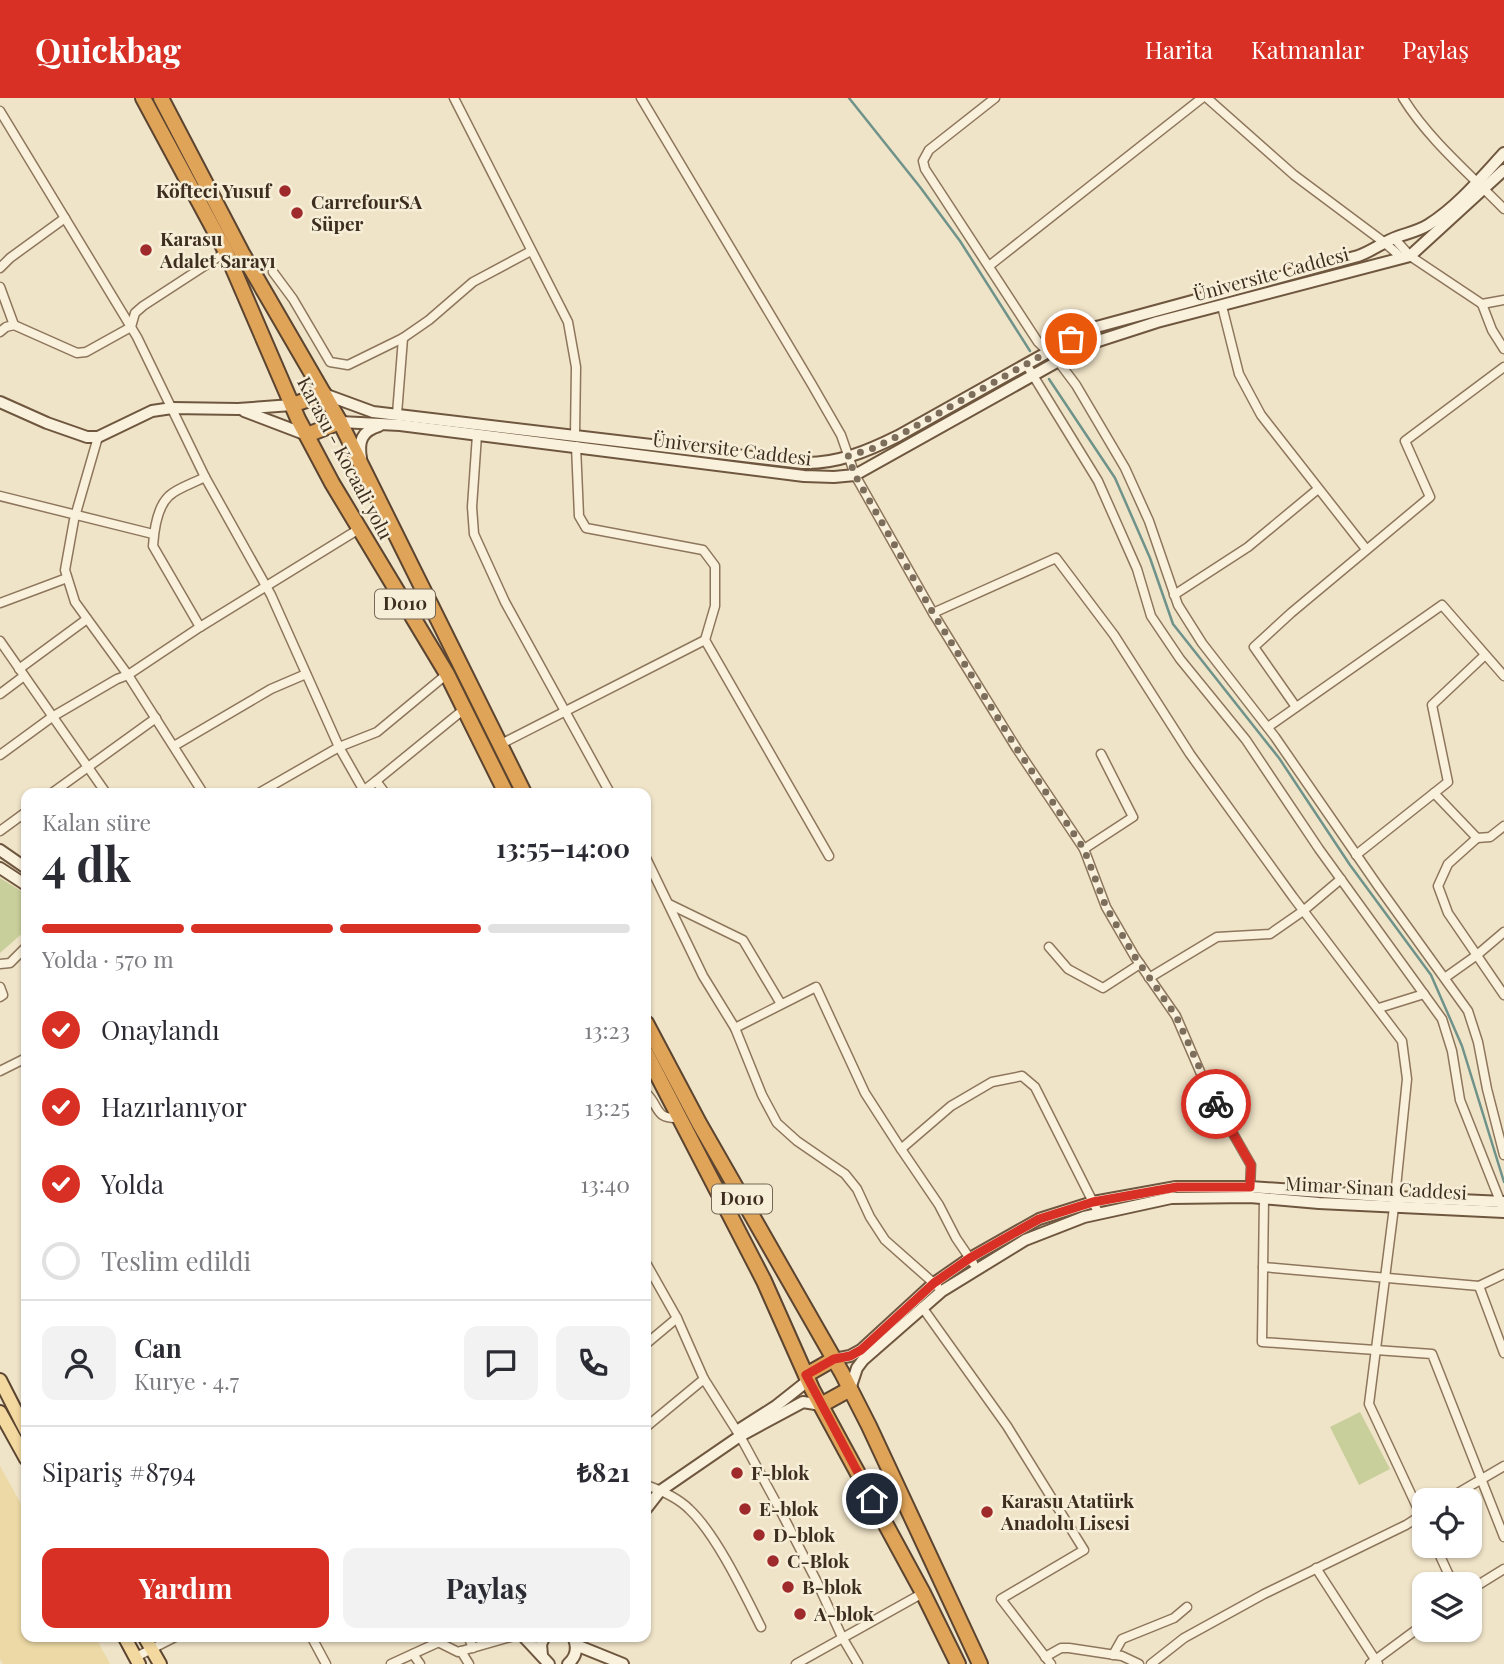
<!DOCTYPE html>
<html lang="tr">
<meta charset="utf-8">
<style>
:root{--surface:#fff;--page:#f2f2f3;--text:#2b2b33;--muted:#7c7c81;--line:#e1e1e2;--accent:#d93025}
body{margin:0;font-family:"Playfair Display",serif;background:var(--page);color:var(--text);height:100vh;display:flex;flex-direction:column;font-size:26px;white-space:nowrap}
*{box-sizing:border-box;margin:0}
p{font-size:23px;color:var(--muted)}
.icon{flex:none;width:38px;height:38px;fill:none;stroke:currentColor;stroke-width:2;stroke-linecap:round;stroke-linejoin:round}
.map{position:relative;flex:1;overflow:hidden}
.side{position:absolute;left:21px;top:690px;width:630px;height:854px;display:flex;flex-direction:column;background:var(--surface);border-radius:14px;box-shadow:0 2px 5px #0004}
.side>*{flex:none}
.buttons{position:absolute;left:1412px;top:1390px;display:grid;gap:14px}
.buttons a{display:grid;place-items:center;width:70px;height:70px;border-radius:14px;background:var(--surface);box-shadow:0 2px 5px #0004;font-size:35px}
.pin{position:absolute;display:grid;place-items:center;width:60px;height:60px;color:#fff;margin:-30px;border:4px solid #fff;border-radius:50%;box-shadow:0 2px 7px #0007}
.courier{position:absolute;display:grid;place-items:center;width:70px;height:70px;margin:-35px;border:5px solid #d93025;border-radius:50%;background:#fff;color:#222;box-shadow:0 2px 9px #0007}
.head em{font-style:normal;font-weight:700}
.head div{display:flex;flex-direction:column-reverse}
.head{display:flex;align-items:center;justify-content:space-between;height:119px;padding:0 21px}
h1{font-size:46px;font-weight:700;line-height:52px}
.bar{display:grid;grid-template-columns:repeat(4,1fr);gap:10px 7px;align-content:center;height:84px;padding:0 21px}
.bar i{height:9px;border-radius:5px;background:var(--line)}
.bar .active{background:var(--accent)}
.bar p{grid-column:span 4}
.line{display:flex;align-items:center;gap:18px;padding:0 21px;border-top:2px solid var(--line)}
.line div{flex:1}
.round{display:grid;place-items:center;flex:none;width:74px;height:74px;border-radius:14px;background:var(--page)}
ol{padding:0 21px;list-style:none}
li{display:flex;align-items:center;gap:21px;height:77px}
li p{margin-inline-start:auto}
li .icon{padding:7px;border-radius:50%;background:var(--accent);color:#fff;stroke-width:4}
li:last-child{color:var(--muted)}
li i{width:38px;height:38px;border:4px solid var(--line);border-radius:50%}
.button{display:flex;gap:14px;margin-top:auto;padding:14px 21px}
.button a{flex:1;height:80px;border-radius:14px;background:var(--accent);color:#fff;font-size:28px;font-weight:700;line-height:80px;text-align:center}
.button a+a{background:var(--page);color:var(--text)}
header{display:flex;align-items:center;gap:42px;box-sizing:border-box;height:98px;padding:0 35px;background:var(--accent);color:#fff}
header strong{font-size:33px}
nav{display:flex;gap:38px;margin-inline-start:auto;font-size:24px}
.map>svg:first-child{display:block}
</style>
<header>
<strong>Quickbag</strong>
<nav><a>Harita</a><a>Katmanlar</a><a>Paylaş</a></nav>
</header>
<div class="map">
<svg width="1504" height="1566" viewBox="0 0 1504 1566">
<rect width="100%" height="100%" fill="#f0e4c8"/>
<g fill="#c9cf9b">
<polygon points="0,780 26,796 26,832 0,855"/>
<polygon points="1360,1314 1390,1371 1359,1387 1330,1329"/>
</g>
<polygon fill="#ecd9a5" points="0,1368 26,1415 26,1538 95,1538 110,1566 3,1566 0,1561"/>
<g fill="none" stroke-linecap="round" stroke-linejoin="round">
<g stroke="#6f938a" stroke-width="2.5">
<polyline points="849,0 920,89 960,143 1030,253"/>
<polyline points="1049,281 1115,380 1150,460 1173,526 1279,660 1350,767 1431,877 1462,948 1504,1084"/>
</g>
<g stroke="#8d765c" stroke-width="11">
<g id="street">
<polyline points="454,0 568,224 576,269 575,337"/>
<polyline points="641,0 811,285 841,337 855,377 933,515 1017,651 1084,751 1106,809 1135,859 1176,918 1208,992 1251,1067 1250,1092"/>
<polyline points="995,0 929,52 923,63 925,71 1038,244 1058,263 1076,287 1125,370 1149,423 1178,507 1202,545 1275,639 1378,788 1468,913 1478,944 1487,991 1504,1057"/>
<polyline points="1207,0 1294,77 1385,145 1402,160"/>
<path d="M1403,0C1429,42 1470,76 1504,111"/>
<polyline points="0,13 137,239 205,379 271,497 339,649 259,695"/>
<polyline points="1394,140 1410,158 1482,206 1492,232 1504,251"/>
<polyline points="989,168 1202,0"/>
<polyline points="0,170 10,160 65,120"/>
<polyline points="273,174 293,201 330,264 348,267 403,240 429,222 473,184 531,153"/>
<polyline points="0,189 14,227"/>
<polyline points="1482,206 1504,202"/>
<polyline points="1222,208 1239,276 1261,317 1366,451"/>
<polyline points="0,234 6,229 14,227 77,255 86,254 131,229 135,215 143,208 226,154"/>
<polyline points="1026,266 1098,383 1137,471 1151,518 1180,561 1246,642 1319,751 1442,921 1452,953 1460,1002 1502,1108"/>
<polyline points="397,316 403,240"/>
<polyline points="477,337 472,409 474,436 505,504 610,695"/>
<polyline points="98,339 74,422 65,472 75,504 128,577 203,695"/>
<polyline points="576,348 579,418 586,430 703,452 715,468 715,508 705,542"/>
<polyline points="0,398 153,436"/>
<polyline points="1174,497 1248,449 1318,391"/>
<polyline points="0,505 67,480"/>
<polyline points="933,515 1056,460 1114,537 1190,656 1293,799 1402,943 1407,981 1394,1109 1369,1306 1424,1424"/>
<path d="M200,529L153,448C154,433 157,409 169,398C177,390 194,385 205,379"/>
<polyline points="0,543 106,695"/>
<polyline points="19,571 87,521"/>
<polyline points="0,596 24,578"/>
<polyline points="1296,609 1254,549 1291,515 1430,399 1405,343 1504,269"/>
<polyline points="1268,629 1442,507 1504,578"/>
<polyline points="499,647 705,542 829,758"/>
<polyline points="174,648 271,591 306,576"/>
<polyline points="0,657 52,619 117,581 128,577 200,529 359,431"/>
<polyline points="376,683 463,612"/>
<polyline points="364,693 339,649 377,634 447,576"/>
<polyline points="362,694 376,683 385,695"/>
<polyline points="52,695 156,620"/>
<polyline points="1434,695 1477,740 1490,739 1504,728"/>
<polyline points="0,733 26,714"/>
<polyline points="1477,740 1448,766 1438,788 1448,815 1504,897"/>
<polyline points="1084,751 1133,719 1101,656"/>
<polyline points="1356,757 1448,684 1432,607 1485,557"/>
<polyline points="646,760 703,878 735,930 762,997 777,1025 797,1043 845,1076 857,1091 870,1119 885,1142 937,1188"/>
<polyline points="669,806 743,842 781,906"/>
<polyline points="1049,849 1068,871 1103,890 1140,866"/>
<polyline points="0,866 10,865 26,849"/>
<polyline points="1446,879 1477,857 1504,834"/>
<polyline points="1149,880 1217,839 1270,836 1303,813 1341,781"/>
<polyline points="0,889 3,897 0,899"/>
<polyline points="1379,910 1424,896"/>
<polyline points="735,930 816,889 865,995 901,1051"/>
<polyline points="0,973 26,960"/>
<path d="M646,995C660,1008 654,1021 678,1020"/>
<polyline points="1264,1100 1262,1244 1432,1256 1504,1439"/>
<polyline points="646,1165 677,1220 704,1281 740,1338 778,1408 817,1484 842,1539 858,1566"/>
<polyline points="973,1165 956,1140 939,1107 901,1051 951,1008 992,984 1022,978 1035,989 1099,1116"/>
<polyline points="1263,1169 1479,1188 1504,1176"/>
<polyline points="1479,1188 1504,1255"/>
<polyline points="922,1209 1007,1328 1084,1452 1001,1501 1051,1566"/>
<polyline points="646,1246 677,1220"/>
<polyline points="646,1329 704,1281"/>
<path d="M646,1387C660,1392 678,1400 689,1411C716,1436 744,1495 761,1529"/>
<polyline points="1446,1402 1504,1368"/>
<polyline points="1435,1447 1453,1486"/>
<polyline points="1316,1470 1378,1566"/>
<polyline points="1470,1492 1504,1471"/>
<polyline points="311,1538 326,1566"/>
<polyline points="426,1538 458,1554 514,1538"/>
<polyline points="468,1538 473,1550"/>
<polyline points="461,1553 469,1566"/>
<polyline points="413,1556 420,1566"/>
<polyline points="1113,1557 1122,1541 1174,1520 1187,1509"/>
<polyline points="136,1559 177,1538"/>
<polyline points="1045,1559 1061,1550 1069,1550 1122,1558 1139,1566"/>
<polyline points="391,1566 439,1544"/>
<polyline points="796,1566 923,1495"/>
<polyline points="1151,1566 1184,1540 1264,1496 1406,1427 1423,1416"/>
<polyline points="1370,1566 1424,1526"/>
</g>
</g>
<g stroke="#6f573f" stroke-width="14">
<g id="secondary">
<path d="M324,296L373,314L803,365C837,366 868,353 898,338L1089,231L1358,158C1372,153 1383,144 1397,139C1408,135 1418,133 1428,127C1457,109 1481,80 1504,55"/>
<polyline points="0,304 47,325 87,339 98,339 152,313 172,310 238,311 292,307"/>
<polyline points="244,313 307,337"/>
<polyline points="340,324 400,327 804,378 834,379 855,377 1089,246 1157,224 1410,158 1504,72"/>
<path d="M361,360C358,343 362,333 379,328"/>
<polyline points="0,752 26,770"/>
<polyline points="0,770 26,787"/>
<polyline points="834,1261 850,1258 861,1252 934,1185 970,1160 1039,1121 1093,1104 1176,1089 1250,1089 1395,1099 1504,1104"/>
<polyline points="850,1291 857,1270 863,1262 942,1193 1025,1142 1084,1119 1171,1100 1250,1099 1319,1105 1504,1114"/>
<polyline points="740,1331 776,1308 805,1285 806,1277"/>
<polyline points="646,1411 660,1393 740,1338 803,1304 821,1307"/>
<polyline points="523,1538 549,1566"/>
<polyline points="575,1538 576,1547 623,1566"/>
<polyline points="542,1558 541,1546 545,1538"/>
<path d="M568,1566C576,1559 578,1551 574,1541"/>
</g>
</g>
<g stroke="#5b4430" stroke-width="16">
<g id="primary">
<polyline points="0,1282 26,1333"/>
<polyline points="0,1314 26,1361"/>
<polyline points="124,1538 139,1566"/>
<polyline points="144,1538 160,1566"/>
</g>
</g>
<g stroke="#5b4430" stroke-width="18">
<g id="highway">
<polyline points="143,0 226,154 298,321 332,385 447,576 506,695"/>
<polyline points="161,0 242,155 340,324 524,695"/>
<polyline points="292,307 324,296"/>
<polyline points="307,337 340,324"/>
<polyline points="646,925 699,1025 842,1275 869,1328 980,1566"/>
<polyline points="646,955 764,1183 812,1291 923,1495 958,1566"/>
<polyline points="806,1277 834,1261"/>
<polyline points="821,1307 850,1291"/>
</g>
</g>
<use href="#street" stroke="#faf1dc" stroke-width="8"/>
<use href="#secondary" stroke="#faf1dc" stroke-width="10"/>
<use href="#primary" stroke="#f3d9a0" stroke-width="12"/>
<use href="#highway" stroke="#e0a458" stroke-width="14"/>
</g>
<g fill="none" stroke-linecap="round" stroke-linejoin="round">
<polyline stroke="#7c6e5b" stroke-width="7" stroke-dasharray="0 12.6" points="1071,241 898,338 874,350 848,358 855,377 933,515 1017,651 1084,751 1106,809 1135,859 1176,918 1216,1006"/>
<polyline stroke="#d93025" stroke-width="9" points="872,1401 806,1277 834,1261 850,1258 861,1252 934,1185 970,1160 1039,1121 1093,1104 1177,1089 1250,1089 1251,1067 1216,1006"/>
</g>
<g fill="#9e2a2b" stroke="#f7eed8" stroke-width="2.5">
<circle cx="285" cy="93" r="7"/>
<circle cx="297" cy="115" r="7"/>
<circle cx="146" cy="152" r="7"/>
<circle cx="737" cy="1375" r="7"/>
<circle cx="745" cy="1411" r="7"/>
<circle cx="987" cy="1414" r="7"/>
<circle cx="759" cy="1437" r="7"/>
<circle cx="773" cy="1463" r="7"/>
<circle cx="788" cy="1489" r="7"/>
<circle cx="800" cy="1516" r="7"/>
</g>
<g text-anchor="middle" stroke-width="5" stroke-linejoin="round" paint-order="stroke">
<g fill="#f7eed8" stroke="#756857" stroke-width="2">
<rect x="375" y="491.5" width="60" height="29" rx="5"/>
<rect x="712" y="1086.5" width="60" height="29" rx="5"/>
</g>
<g font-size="18" font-weight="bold" fill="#3d2e20">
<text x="405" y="512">D010</text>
<text x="742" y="1107">D010</text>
</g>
<g font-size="19" font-weight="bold" fill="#3d2e20" stroke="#f7eed8" text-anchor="start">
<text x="271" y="100" text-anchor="end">Köfteci Yusuf</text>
<text x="311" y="111">CarrefourSA<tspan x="311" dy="22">Süper</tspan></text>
<text x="160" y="148">Karasu<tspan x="160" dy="22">Adalet Sarayı</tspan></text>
<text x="751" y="1382">F-blok</text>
<text x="1001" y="1410">Karasu Atatürk<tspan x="1001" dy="22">Anadolu Lisesi</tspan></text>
<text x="759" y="1418">E-blok</text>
<text x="773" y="1444">D-blok</text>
<text x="787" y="1470">C-Blok</text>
<text x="802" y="1496">B-blok</text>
<text x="814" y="1523">A-blok</text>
</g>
<g font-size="19" fill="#3d2e20" stroke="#f7eed8">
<text transform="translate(1271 176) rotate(-15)" y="7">Üniversite Caddesi</text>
<text transform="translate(732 351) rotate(7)" y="7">Üniversite Caddesi</text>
<text transform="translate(345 360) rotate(62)" y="7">Karasu - Kocaali yolu</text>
<text transform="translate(1376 1090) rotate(3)" y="7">Mimar Sinan Caddesi</text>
</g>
</g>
</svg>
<div class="buttons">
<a><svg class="icon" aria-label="locate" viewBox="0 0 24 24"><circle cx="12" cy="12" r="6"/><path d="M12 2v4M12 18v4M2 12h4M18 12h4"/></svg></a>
<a><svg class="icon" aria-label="layers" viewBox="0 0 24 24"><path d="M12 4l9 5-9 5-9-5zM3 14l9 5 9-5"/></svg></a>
</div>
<div class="pin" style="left:1071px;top:241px;background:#ea580c"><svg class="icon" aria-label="bag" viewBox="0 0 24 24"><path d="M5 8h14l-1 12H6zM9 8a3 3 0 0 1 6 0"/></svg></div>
<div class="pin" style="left:872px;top:1401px;background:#1f2937"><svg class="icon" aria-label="home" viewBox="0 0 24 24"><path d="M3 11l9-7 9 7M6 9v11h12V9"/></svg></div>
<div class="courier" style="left:1216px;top:1006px"><svg class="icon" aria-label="bike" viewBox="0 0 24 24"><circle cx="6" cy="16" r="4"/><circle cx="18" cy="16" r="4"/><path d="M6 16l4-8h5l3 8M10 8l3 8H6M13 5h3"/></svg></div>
<section class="side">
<div class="head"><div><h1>4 dk</h1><p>Kalan süre</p></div><em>13:55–14:00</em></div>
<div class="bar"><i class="active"></i><i class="active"></i><i class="active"></i><i></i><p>Yolda · 570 m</p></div>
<ol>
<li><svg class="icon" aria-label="check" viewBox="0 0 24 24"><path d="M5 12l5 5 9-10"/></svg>Onaylandı<p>13:23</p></li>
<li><svg class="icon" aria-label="check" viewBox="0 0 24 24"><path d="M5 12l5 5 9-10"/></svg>Hazırlanıyor<p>13:25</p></li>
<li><svg class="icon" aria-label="check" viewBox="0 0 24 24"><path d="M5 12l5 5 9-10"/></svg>Yolda<p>13:40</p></li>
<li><i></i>Teslim edildi</li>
</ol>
<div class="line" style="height:126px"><a class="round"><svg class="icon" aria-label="person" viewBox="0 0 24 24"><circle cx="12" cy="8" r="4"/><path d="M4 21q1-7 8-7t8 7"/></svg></a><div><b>Can</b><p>Kurye · 4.7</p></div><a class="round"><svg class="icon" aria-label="chat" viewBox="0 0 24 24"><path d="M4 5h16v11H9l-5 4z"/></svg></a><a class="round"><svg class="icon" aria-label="phone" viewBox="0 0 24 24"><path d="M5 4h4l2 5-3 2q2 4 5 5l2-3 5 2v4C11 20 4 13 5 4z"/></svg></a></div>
<div class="line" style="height:91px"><div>Sipariş #8794</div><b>₺821</b></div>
<div class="button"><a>Yardım</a><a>Paylaş</a></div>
</section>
</div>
